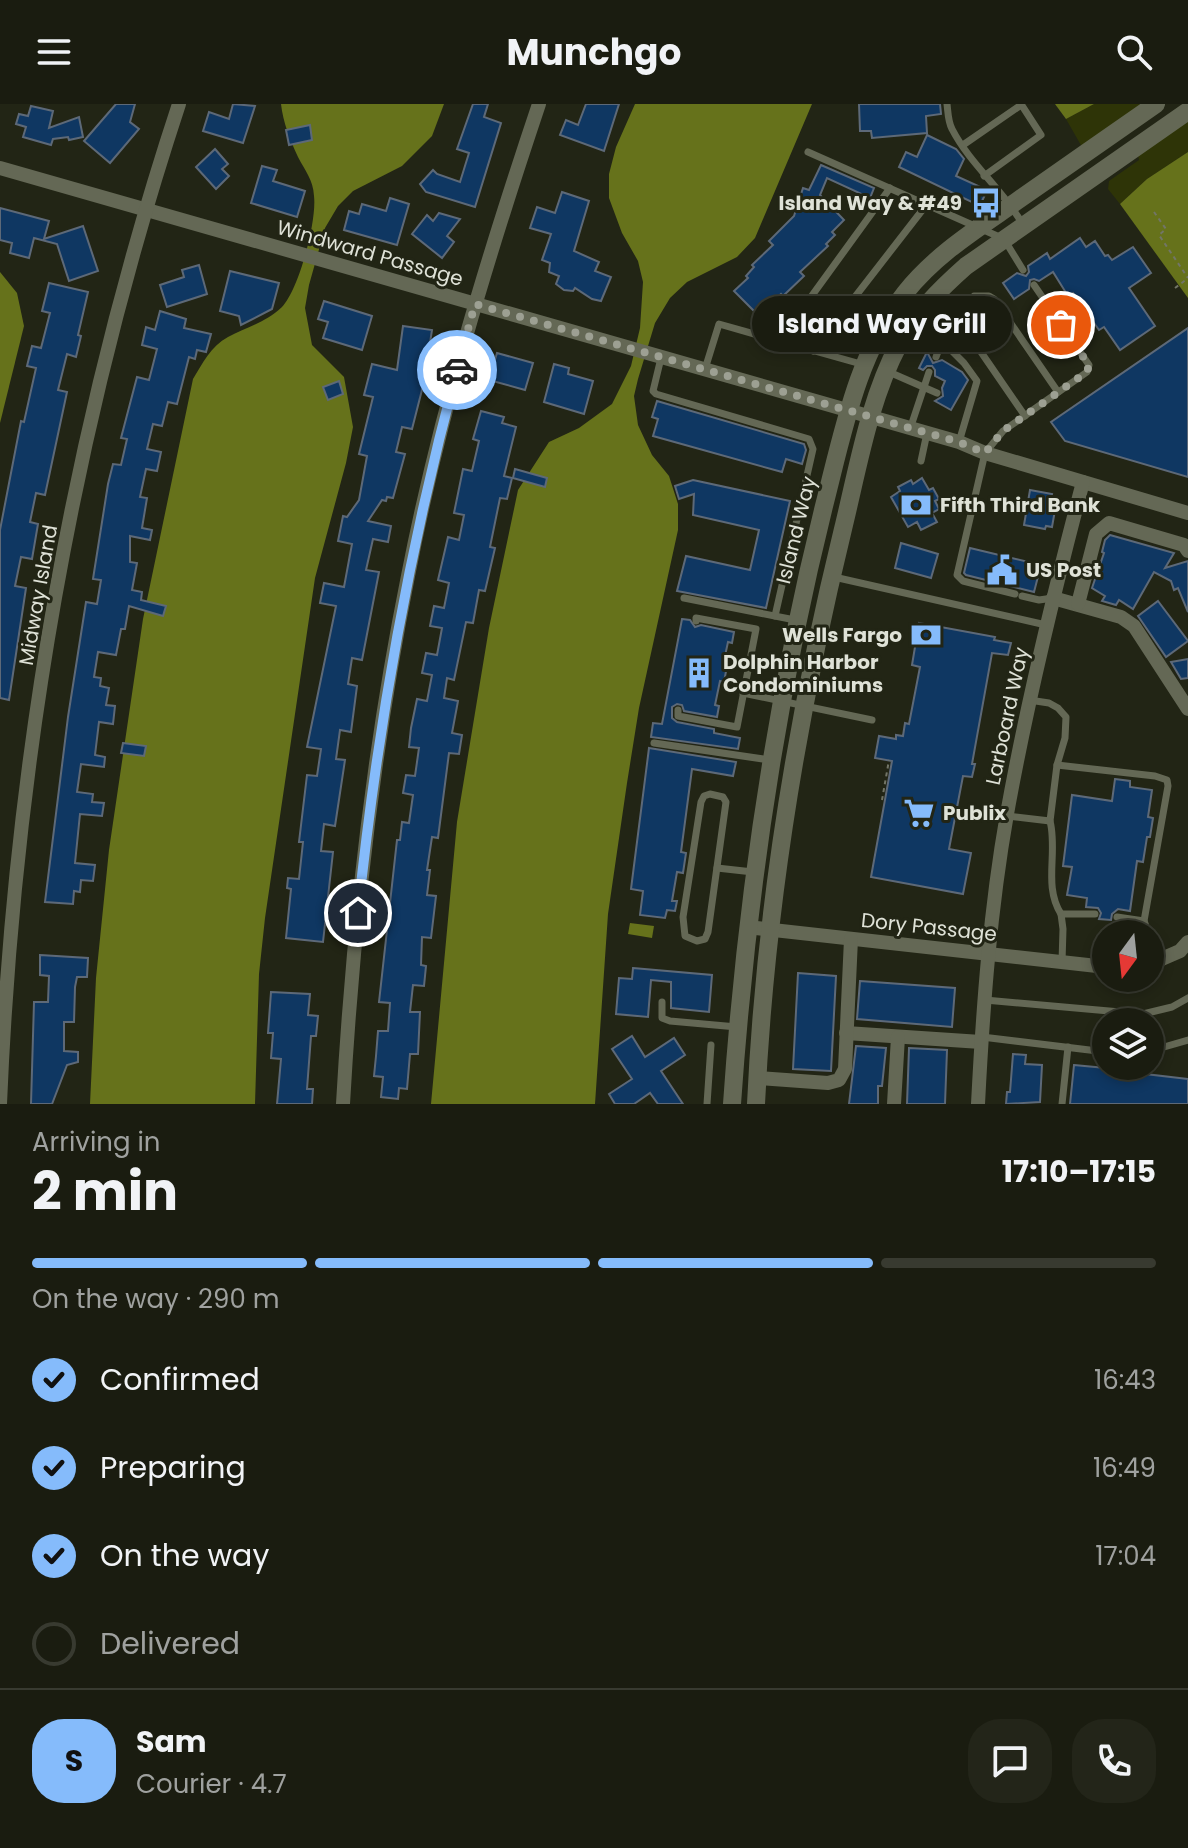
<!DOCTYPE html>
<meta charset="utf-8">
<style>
:root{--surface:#1a1c10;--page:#232519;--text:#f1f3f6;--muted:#9fa19f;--line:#383a30;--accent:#85bbfb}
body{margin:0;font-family:Poppins,sans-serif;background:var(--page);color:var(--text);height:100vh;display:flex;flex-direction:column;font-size:30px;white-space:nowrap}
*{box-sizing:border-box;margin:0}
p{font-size:26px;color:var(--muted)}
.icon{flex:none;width:44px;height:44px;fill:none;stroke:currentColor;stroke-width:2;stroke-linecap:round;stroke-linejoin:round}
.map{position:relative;height:1000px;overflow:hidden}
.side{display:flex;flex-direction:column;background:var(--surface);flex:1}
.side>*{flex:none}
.needle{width:52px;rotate:195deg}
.tools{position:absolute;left:1092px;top:816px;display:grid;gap:16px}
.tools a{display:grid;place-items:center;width:72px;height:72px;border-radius:50%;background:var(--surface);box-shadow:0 4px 12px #0003,0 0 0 2px var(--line);font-size:40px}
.pin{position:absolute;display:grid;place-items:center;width:68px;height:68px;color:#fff;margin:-34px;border:4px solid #fff;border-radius:50%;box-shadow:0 2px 8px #0007}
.courier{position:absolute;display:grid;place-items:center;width:80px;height:80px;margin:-40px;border:6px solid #85bbfb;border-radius:50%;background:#fff;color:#222;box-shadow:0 2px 10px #0007}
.bubble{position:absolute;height:56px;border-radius:28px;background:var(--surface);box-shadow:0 4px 12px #0003,0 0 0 2px var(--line);font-size:26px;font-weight:700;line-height:56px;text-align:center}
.summary em{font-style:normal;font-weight:700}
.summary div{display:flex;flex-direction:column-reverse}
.summary{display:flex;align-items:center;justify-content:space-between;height:136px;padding:0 32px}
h1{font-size:52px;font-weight:700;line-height:60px}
.bar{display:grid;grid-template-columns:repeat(4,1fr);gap:12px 8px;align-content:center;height:96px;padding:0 32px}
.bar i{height:10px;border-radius:6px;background:var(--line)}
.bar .current{background:var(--accent)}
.bar p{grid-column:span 4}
.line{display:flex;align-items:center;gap:20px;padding:0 32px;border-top:2px solid var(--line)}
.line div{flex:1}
.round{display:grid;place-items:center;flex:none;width:84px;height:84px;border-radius:32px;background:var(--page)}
ol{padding:0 32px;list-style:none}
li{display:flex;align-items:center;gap:24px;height:88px}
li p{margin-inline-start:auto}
li .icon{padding:8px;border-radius:50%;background:var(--accent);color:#111;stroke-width:4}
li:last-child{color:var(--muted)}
li i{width:44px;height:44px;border:4px solid var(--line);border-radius:50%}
header{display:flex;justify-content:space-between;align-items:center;height:104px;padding:0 32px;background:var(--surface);font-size:36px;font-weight:700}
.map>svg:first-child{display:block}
</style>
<header><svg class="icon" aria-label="menu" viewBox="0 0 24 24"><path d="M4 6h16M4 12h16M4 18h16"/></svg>Munchgo<svg class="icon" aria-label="search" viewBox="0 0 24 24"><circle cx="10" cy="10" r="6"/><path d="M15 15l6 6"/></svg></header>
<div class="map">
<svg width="1188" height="1000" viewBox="0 0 1188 1000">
<rect width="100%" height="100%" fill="#222515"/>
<g fill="#2e3407">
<polygon points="1094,0 1145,0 1082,43 1066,15"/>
<polygon points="1188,16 1188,48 1147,75 1120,100 1108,85 1109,77 1139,56 1138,51"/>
</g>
<g fill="#66721b">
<path d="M281,0H444L432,32L402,62L353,87L338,102L325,124L309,181L305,204L312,241L344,273L353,323L346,359L315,474L265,814L259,870L255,1000H90L96,874L109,746L143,515L193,275C202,260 211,242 228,233C246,223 265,219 282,203C299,185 317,117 314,92C313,75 305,67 298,53C290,36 283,18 281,0Z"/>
<polygon points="635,0 812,0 755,134 737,153 687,178 670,194 655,219 638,275 634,292 638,321 652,351 669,372 678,400 678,426 639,604 627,679 608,810 595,1000 431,1000 457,718 489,524 518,386 549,338 579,324 612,300 631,262 640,224 643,178 638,157 622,129 609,94 609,70 616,43"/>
<polygon points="1055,0 1094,0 1066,15"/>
<polygon points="1188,48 1188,194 1120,100 1147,75"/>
<polygon points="0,168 17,189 24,222 0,319"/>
<polygon points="630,819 654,822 652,834 628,830"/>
</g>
<g fill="#0f3762" stroke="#5d6978" stroke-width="2">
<polygon points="116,0 135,0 130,18 139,25 110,59 84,37"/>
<polygon points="233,0 255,2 243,39 203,27 209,8 229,15"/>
<polygon points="473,0 488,0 484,13 501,19 475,103 426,88 420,80 433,66 437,70 460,78 469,49 457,45"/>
<polygon points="586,0 619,0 604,47 560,31 566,16 578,21"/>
<polygon points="859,0 940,0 941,10 926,12 927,29 872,34 871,27 860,27"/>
<polygon points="31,2 53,7 49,24 79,13 83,33 69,36 68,33 53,35 51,41 23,33 26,23 16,20 19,10 28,12"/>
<polygon points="310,21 312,36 289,41 286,26"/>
<polygon points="927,31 956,45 964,55 956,72 987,86 980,102 899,63 906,48 917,53"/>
<polygon points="215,45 228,60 222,65 229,72 216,85 196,63"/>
<polygon points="821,61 874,84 870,94 827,74 820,91 844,116 832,128 835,131 826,140 828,142 800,168 804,172 783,192 781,190 772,199 769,197 756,209 734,187 748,174 746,172 754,163 752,161 773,141 769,137 794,112 803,84 809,86"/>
<polygon points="262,62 277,66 273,77 305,87 297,113 251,99"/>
<polygon points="562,88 589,97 574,147 599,158 595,167 611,173 601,197 592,195 575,184 573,187 564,186 556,180 559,172 549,168 550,159 542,156 551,130 530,124 537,103 555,109"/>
<polygon points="390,94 409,100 397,141 344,126 349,107 359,110 362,100 386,107"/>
<polygon points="0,104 49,117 44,135 83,122 98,167 69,177 57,140 34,134 29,154 10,149 12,139 0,136"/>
<polygon points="439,109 460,115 447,132 454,138 442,154 412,130 427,111 433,117"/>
<polygon points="1080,134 1086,143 1095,137 1105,152 1108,151 1112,156 1133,143 1151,169 1129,184 1155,222 1120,246 1104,223 1099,226 1073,189 1068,192 1053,168 1039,177 1034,175 1030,176 1029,185 1014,195 1003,179 1017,169 1026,172 1029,168 1028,162 1047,149 1050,155"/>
<polygon points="199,161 207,190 167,203 160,181 184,173 182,166"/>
<polygon points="230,167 279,179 272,205 241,221 239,212 220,207"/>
<polygon points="49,179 88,188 78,231 81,232 76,253 67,250 58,286 67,288 45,391 36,389 30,418 38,420 32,455 21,453 15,482 26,484 9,596 0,594 0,426 21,317 24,318 36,264 27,262 32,242 41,244 50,209 42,207"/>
<polygon points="324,197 372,212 362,246 323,234 328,218 318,215"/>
<polygon points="160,207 186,215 184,224 211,230 206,248 197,246 195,255 189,253 177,300 168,298 162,322 153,320 147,345 161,348 157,367 146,365 140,393 147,394 142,424 152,426 150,436 130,432 130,458 137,459 132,486 142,488 141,496 166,502 163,512 129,502 125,525 121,525 116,551 98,548 94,573 101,574 100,582 109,584 106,601 115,602 113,620 99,618 95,651 105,653 104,663 81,660 77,688 93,690 92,698 104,699 102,712 80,710 75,759 95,761 93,777 81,776 80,788 74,787 73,800 45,798 68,613 86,498 97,500 101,476 93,475 108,380 113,360 121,361 127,335 121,334 137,273 149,276 157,245 142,241 146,223 155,226"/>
<polygon points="403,222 432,226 424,278 412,325 402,323 396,348 405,350 393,394 387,393 386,397 382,396 368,417 391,422 388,438 373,435 366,466 379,468 362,556 352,554 348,580 357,582 351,628 340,626 336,655 345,656 335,722 324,720 321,747 333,748 323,838 286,834 291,785 287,784 288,774 299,775 303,738 299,738 307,671 317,672 321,645 307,643 336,502 320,499 324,479 344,483 352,440 338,437 343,412 347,413 359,396 367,352 359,350 373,293 364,291 372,260 397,266"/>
<polygon points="1188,224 1188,373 1065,337 1051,318"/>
<polygon points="927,248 933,259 942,256 962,268 968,276 951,306 935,297 943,292 942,284 945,277 935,272 935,266 932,262 927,262 923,266 919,264"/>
<polygon points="497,249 533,259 525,286 489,276"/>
<polygon points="554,260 569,264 568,270 593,277 584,310 544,298"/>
<polygon points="339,277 343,290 328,296 323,283"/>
<polygon points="657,297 804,340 806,346 802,360 786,355 782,368 653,332 658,315 652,313"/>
<polygon points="481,307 504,313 502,319 516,323 504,372 512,374 507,395 500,394 490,443 495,444 485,487 479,486 473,519 466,518 454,576 447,574 444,594 458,597 452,629 462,631 459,650 449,649 438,734 432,733 427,766 430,766 427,791 436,792 431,834 422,833 421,861 426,862 424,882 413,881 410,908 420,908 418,950 410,950 407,985 399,984 398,995 381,993 383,973 374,972 376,952 378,927 388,927 390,899 379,898 397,736 400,736 402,718 409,719 413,691 403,689 406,671 415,672 419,644 409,643 411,624 417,595 427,597 432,571 422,569 426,549 437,551 442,524 430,522 434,502 444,504 449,479 438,476 448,433 459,436 464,411 454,409 463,365 472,367 479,337 473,335"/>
<polygon points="515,365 547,374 545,383 513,374"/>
<polygon points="922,374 929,386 933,384 939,395 935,397 939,405 932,409 937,418 921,426 917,418 908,423 891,393 900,387 898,383 911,376 913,380"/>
<polygon points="693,376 790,397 766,504 677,487 686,452 750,466 759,426 693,411 694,390 679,395 675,382"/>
<polygon points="1030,386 1052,390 1051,394 1057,395 1052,423 1046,422 1045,425 1024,421"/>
<polygon points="1110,431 1174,449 1165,464 1188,457 1188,508 1178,484 1174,486 1171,477 1154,468 1133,505 1119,496 1116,501 1102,497 1105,492 1092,484 1104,449 1102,448 1105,436"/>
<polygon points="901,439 938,450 931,474 895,464"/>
<polygon points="970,444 1041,461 1034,488 966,471 964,469"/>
<polygon points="1158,497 1188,537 1166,553 1138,512"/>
<polygon points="682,515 690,516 695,523 701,521 734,528 732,539 728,538 723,561 727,562 724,578 720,577 715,601 719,602 717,613 684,607 682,601 677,600 672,603 672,614 677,618 714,625 714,629 740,634 738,645 651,633 653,619 662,620"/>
<polygon points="919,519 995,533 994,536 1011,539 1008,551 992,549 972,660 975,660 972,673 963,672 949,745 971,749 963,790 871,773 892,657 875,654 879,632 896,635 896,631 903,632 905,619 909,620 920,563 912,561"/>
<polygon points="1188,555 1188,574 1181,575 1171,558"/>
<polygon points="123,639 146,642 144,652 121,649"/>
<polygon points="649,644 736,658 733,672 692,665 681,748 686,749 683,769 677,768 672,797 677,797 675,807 667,806 665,814 640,811 643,787 631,785"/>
<polygon points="1115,675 1130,677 1130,683 1152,686 1148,713 1153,714 1150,733 1147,733 1143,758 1137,757 1130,807 1118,805 1112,810 1111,816 1099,815 1101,809 1098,804 1086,803 1087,794 1067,791 1072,763 1063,762 1072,691 1112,697"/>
<polygon points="40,851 88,854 87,873 77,873 75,883 74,918 64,918 64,947 78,948 78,958 67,961 52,1000 31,1000 34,898 48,898 49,872 40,871"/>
<polygon points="633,864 712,871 709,908 671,904 671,878 651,876 648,913 616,910 619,874 632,875"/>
<polygon points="798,869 836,872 831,967 793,965"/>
<polygon points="860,877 955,884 952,923 857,915"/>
<polygon points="271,888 310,890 308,911 318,912 316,932 311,932 307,985 313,985 312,1000 277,1000 281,955 271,954 273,929 268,929"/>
<polygon points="632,932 645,953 674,934 685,951 661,967 683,1000 658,1000 650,989 634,1000 615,1000 609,990 632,975 612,945"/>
<polygon points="856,942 886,944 882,982 878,982 878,1000 849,1000"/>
<polygon points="909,944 947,946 945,1000 907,1000"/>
<polygon points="1013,950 1026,951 1025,960 1042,961 1040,998 1006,1000 1007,988 1010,988"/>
<polygon points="1074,961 1137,967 1137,969 1188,975 1188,1000 1070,1000"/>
</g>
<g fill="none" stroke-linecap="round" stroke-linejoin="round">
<g stroke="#727567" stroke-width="2" stroke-dasharray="4 4" stroke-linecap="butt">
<polyline points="1154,108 1166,125 1159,131 1188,174"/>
<polyline points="1175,184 1187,175"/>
<polyline points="882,696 889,656"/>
</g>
<g stroke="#646855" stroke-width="7">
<path d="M947,0C948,8 948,18 952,25C970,60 1002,85 1022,119"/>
<polyline points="963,41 1021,1"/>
<polyline points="808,48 1004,135 1023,166"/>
<polyline points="984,72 1041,31 1021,0"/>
<polyline points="919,214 964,259 977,277 959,338"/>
<polyline points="779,237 861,260"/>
<polyline points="813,247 927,100"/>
<polyline points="936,253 942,237"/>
<polyline points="661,254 653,287 656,290 809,335 813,345 775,512"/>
<polyline points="705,265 719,220 779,237 890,84"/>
<polyline points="889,268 937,289"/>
<polyline points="1025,312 959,216 960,208 974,192 989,192 994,195 1058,288"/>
<polyline points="910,325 929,268"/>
<polyline points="921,357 927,329"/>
<polyline points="834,473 1046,521"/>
<polyline points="1015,490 963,477 957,471 985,349 1003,327 1087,268 1089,261 1034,181"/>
<polyline points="1022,492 1039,496 1053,494"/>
<polyline points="684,494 795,516"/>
<polyline points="743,589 872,616"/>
<polyline points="678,606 678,612 737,623 756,525 696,514 696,517"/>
<polyline points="654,639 770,656"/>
<polyline points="1057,661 1155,672 1167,676 1168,682 1144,817"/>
<polygon points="710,690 723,693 726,698 708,828 705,835 697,837 685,832 683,813 701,698 704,692"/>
<polyline points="1007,712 1050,717 1057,661 1065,634 1066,613 1058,604 1049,599 1029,596"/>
<path d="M1050,717C1058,748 1043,782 1061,810"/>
<polyline points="717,764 753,768"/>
<polyline points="1117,813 1144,817 1149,830"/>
<polyline points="1150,832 1160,856"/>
<polyline points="1062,858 1063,825 1061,810 1095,810"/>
<polyline points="985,896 1143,910 1172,903 1188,894"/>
<polyline points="662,898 662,914 670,917 737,923"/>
<polyline points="982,933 1106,948"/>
<polyline points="1150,947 1188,936"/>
<polyline points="707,1000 711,941"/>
<polyline points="1062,1000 1068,943"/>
</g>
<g stroke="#646855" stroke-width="14">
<polyline points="0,64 959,338 985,349 1188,409"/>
<polyline points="1053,494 1121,513 1134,522 1188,605"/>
<polyline points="1078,500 1096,430 1109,419 1184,441 1188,447"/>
<polyline points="747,823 1106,863"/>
<polyline points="1150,860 1180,847 1188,838"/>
<polyline points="846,929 981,938"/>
<polyline points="757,974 828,979 839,976 845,965 851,835"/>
<path d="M0,1000C14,662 73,321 179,0"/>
<path d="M343,1000C353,823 373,646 408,472C439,312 487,155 539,0"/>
<polyline points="894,1000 898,933"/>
<path d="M978,1000C983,903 990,806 1007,710C1027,598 1054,488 1083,378"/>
</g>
<g stroke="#646855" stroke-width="18">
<path d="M732,1000C746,798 775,599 824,402C843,328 857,250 905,189C936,150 977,125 1017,97C1063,65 1110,32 1156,0"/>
<path d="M756,1000C765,806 797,613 843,425C858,364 869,296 899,240C916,209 940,185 966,162L1188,7"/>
</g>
</g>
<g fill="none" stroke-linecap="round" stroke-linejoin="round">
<polyline stroke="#9da093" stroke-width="8" stroke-dasharray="0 14.4" points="457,266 475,200 959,338 985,349 1003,327 1087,268 1089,261 1061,221"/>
<path stroke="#85bbfb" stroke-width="10" d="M358,809C377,625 409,445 457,266"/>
</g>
<defs>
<g id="bus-bare" transform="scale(2.4)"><path d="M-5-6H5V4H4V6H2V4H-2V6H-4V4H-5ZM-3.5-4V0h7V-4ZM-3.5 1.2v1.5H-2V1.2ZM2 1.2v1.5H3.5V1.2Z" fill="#85bbfb" stroke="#222515" stroke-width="2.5" paint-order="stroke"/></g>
<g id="bank-bare" transform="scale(2.4)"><path d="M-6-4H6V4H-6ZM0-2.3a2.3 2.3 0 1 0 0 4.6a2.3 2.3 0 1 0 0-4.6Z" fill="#85bbfb" stroke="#222515" stroke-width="2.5" paint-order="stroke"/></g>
<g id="civic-bare" transform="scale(2.4)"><path d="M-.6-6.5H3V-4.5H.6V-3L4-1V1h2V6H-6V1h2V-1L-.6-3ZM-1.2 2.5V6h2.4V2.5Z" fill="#85bbfb" stroke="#222515" stroke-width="2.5" paint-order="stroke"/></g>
<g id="building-bare" transform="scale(2.4)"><path d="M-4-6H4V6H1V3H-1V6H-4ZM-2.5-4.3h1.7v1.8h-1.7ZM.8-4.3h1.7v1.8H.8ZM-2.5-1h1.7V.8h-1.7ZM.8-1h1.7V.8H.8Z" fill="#85bbfb" stroke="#222515" stroke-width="2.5" paint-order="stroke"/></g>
<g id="supermarket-bare" transform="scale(2.4)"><path d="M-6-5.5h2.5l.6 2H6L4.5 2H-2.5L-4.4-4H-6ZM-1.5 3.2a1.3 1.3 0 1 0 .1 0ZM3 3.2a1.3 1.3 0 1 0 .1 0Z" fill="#85bbfb" stroke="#222515" stroke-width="2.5" paint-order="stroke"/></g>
</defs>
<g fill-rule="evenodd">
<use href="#bus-bare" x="986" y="99"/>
<use href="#bank-bare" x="916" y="401"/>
<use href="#civic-bare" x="1002" y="466"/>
<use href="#bank-bare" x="926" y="531"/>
<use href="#building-bare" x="699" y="569"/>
<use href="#supermarket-bare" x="919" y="709"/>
</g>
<g text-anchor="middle" stroke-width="6" stroke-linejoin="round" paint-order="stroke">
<g font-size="20" font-weight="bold" fill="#dfe2d7" stroke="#222515" text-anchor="start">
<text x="962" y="106" text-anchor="end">Island Way &amp; #49</text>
<text x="940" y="408">Fifth Third Bank</text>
<text x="1026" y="473">US Post</text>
<text x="902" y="538" text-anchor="end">Wells Fargo</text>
<text x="723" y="565">Dolphin Harbor<tspan x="723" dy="23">Condominiums</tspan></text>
<text x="943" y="716">Publix</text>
</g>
<g font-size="20" fill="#dfe2d7" stroke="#222515">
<text transform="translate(370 149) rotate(16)" y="7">Windward Passage</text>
<text transform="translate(796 426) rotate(-76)" y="7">Island Way</text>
<text transform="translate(38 491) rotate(-80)" y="7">Midway Island</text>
<text transform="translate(1007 612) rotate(-78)" y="7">Larboard Way</text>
<text transform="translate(929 823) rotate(6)" y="7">Dory Passage</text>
</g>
</g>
</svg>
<div class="tools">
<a><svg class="needle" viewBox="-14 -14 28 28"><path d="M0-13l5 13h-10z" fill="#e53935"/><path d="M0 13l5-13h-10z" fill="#9fa19f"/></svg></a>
<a><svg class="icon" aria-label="layers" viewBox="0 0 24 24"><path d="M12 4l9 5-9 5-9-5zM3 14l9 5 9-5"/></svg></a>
</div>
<div class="pin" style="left:1061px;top:221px;background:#ea580c"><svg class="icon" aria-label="bag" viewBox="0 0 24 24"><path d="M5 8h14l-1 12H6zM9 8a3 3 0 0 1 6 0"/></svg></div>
<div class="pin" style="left:358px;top:809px;background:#1f2937"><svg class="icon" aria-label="home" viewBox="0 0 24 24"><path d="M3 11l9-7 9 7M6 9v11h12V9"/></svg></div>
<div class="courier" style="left:457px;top:266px"><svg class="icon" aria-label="car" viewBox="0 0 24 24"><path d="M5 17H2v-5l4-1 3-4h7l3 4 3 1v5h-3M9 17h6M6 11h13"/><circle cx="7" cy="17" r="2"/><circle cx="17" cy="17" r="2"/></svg></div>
<div class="bubble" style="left:752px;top:192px;width:260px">Island Way Grill</div>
</div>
<section class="side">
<div class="summary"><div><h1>2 min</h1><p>Arriving in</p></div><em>17:10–17:15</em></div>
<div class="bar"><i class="current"></i><i class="current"></i><i class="current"></i><i></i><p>On the way · 290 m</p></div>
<ol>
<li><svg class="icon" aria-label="check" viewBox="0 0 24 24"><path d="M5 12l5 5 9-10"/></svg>Confirmed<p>16:43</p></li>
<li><svg class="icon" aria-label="check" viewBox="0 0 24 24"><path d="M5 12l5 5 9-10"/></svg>Preparing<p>16:49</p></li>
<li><svg class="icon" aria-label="check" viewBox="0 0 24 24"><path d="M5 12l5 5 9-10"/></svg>On the way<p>17:04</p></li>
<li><i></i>Delivered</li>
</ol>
<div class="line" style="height:144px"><b class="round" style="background:var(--accent);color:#111">S</b><div><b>Sam</b><p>Courier · 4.7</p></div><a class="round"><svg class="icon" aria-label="chat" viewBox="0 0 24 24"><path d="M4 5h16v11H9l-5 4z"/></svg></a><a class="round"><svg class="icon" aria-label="phone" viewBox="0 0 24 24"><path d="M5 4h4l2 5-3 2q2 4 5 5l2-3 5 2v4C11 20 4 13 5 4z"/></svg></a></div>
</section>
